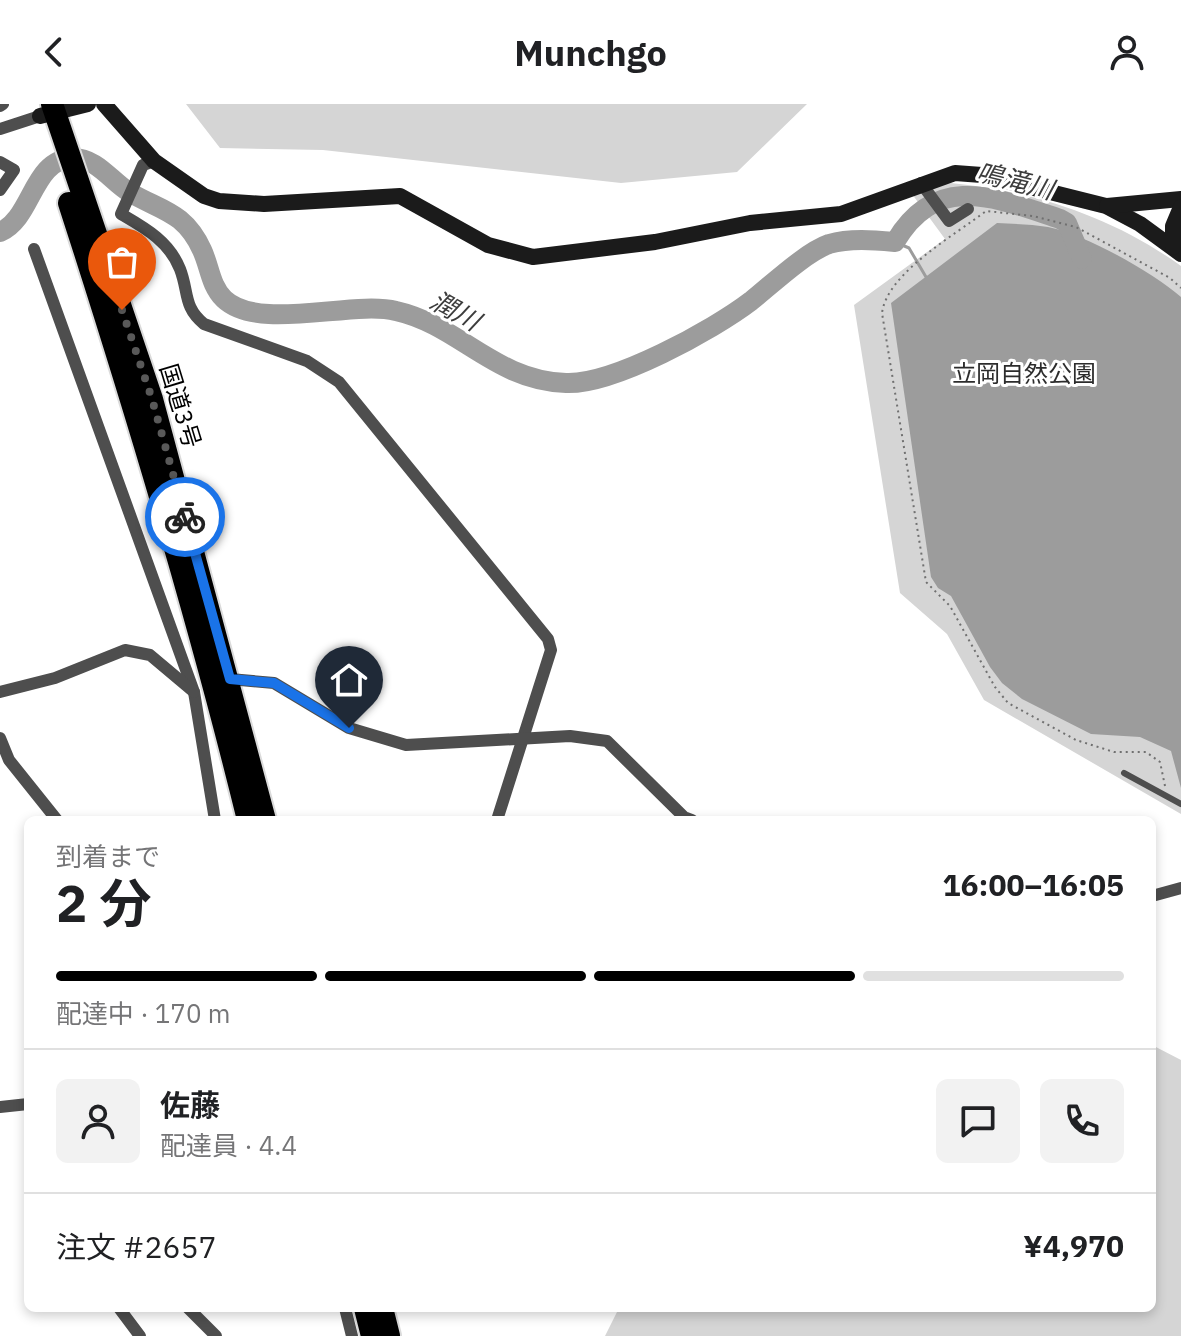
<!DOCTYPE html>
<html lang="ja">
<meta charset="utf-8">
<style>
:root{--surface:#fff;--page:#f2f2f2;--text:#202124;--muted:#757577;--line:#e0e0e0;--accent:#000}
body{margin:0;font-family:"IBM Plex Sans","Noto Sans JP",sans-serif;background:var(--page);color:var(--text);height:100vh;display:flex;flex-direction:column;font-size:30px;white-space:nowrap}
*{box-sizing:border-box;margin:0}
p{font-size:26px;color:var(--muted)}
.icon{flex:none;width:44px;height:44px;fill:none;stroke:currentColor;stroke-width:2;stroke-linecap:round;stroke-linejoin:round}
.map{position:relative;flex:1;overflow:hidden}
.sheet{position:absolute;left:24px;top:712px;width:1132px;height:496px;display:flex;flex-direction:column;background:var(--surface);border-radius:12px;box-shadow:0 4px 12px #0003}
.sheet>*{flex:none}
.pin{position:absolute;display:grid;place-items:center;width:68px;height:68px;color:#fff;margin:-82px -34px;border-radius:50% 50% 50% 0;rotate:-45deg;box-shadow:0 0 8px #0007}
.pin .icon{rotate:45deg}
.courier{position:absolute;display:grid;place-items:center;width:80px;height:80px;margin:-40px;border:6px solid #1a73e8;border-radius:50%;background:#fff;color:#222;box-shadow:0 2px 10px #0007}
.summary em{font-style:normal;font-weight:700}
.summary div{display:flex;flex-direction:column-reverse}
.summary{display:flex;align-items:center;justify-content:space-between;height:136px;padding:0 32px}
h1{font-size:52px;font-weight:700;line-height:60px}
.bar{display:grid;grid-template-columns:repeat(4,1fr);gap:12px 8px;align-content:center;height:96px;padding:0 32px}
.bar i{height:10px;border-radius:6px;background:var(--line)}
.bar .current{background:var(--accent)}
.bar p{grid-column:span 4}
.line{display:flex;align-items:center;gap:20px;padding:0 32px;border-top:2px solid var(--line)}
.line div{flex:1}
.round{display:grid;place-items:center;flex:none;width:84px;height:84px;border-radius:12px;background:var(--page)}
header{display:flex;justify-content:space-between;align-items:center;height:104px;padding:0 32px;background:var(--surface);font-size:36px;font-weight:700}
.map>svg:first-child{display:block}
</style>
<header><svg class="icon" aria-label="back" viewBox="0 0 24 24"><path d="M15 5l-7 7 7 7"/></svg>Munchgo<svg class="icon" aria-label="person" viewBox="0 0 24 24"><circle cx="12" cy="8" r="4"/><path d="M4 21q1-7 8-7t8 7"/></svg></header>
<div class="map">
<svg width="1181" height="1232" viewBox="0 0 1181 1232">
<rect width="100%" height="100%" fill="#fff"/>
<g fill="#d5d5d5">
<polygon points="186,0 807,0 737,68 621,79 323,46 220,44"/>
<path d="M951,79C1034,87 1113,113 1181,162V710L984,596L947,530L900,489L854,201L945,135L912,90L930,82Z"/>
<polygon points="1152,941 1181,956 1181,1232 605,1232 619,1204 1152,1204"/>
</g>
<path fill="#9c9c9c" d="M997,119C1014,120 1032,120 1048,123C1085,130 1152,168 1181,193V684L1171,647L1140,633L1091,630L1022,595L1002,579L990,563L951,492L938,484L931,473L891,199Z"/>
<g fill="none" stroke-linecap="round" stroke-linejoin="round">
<polyline stroke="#9c9c9c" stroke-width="3" points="895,138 909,144 926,173"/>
<path stroke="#9c9c9c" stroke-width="20" d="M0,128C33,114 32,55 73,54C97,54 111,77 129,88C161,107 184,107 202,146C210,163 210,181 224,195C259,228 352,196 396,207C459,221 495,277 566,279C613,281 713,226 751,197C771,181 806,148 829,140C850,134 873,136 895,138C937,67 996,94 1060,115L1067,119L1082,155"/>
<g stroke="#dbdbdb" stroke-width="26">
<g id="highway">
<polyline points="52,0 152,295 265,716"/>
<path d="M69,99C135,303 197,508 248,716"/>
<polyline points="365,1204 372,1232"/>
<polyline points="382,1204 389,1232"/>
</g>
</g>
<path stroke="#707070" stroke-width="2" stroke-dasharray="2 4" stroke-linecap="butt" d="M1165,682L1160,658L1146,648H1114L1076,636L1008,599L995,583L950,502L926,478L882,209C887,169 955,131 986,107L1033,112L1076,123L1170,174L1181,184"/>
<polyline stroke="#4e4e4e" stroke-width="6" points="1124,669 1181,700"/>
<g stroke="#4e4e4e" stroke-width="12">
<polyline points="0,2 3,0"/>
<polyline points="0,25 40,12"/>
<path d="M154,57L143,61L121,110C145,124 169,137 180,165C189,188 183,203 204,220L307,257L339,278L548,535L551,546L497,716"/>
<polyline points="0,58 14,66 0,86"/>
<polyline points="921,79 949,117 968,105"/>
<polyline points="34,145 194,588 215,716"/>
<polyline points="223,578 230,575 274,579 349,624 406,641 570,632 607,637 684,713 692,716"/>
<polyline points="0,588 55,574 125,546 150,551 194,588"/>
<polyline points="0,634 9,656 57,716"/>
<polyline points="1152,792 1181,784"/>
<polyline points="0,1003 28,1000"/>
<polyline points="119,1204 140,1232"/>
<polyline points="188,1204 216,1232"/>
<polyline points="345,1204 352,1232"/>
</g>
<g stroke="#1b1b1b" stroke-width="16">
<polyline points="104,0 154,57 204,92 219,97 264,100 400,92 488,141 533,153 655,138 750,119 841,110 955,69 982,71 1106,102 1140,120 1181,150"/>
<polyline points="40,12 88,0"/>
<polyline points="1107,102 1181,95"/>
<polyline points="1173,143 1173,122 1181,103"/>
</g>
<use href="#highway" stroke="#000" stroke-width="22"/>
</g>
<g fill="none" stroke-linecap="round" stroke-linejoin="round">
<polyline stroke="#595959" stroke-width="8" stroke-dasharray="0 14.4" points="122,206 152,295 185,413"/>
<polyline stroke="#1a73e8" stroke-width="10" points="185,413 230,575 274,579 349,624"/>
</g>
<g text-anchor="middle" stroke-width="6" stroke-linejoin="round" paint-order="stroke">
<g font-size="24" fill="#2c2c2c" stroke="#fff">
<text x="1024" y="278">立岡自然公園</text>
</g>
<g font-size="24" fill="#000" stroke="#fff">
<text transform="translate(180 302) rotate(73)" y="8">国道3号</text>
</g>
<g font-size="26" font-style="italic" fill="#3d3d3d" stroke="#fff">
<text transform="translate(1015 77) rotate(14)" y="9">鳴滝川</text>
<text transform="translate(455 207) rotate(29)" y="9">潤川</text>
</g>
</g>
</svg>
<div class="pin" style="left:122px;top:206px;background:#ea580c"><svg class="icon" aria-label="bag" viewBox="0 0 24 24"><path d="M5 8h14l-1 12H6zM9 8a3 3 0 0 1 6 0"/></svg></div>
<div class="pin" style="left:349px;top:624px;background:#1f2937"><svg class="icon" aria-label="home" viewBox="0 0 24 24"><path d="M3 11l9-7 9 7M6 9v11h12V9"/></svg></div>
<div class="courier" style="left:185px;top:413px"><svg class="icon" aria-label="bike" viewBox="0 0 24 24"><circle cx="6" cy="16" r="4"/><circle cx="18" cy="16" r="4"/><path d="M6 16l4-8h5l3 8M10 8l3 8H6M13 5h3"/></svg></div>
<section class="sheet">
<div class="summary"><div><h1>2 分</h1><p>到着まで</p></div><em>16:00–16:05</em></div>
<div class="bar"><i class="current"></i><i class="current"></i><i class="current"></i><i></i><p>配達中 · 170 m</p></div>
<div class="line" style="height:144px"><a class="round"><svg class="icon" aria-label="person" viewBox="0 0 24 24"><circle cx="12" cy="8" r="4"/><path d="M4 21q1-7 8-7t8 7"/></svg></a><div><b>佐藤</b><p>配達員 · 4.4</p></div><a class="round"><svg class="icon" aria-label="chat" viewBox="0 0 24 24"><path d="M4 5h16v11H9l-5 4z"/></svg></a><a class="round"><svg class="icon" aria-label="phone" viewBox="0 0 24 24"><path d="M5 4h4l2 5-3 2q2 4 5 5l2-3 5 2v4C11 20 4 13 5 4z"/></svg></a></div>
<div class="line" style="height:104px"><div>注文 #2657</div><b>¥4,970</b></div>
</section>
</div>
